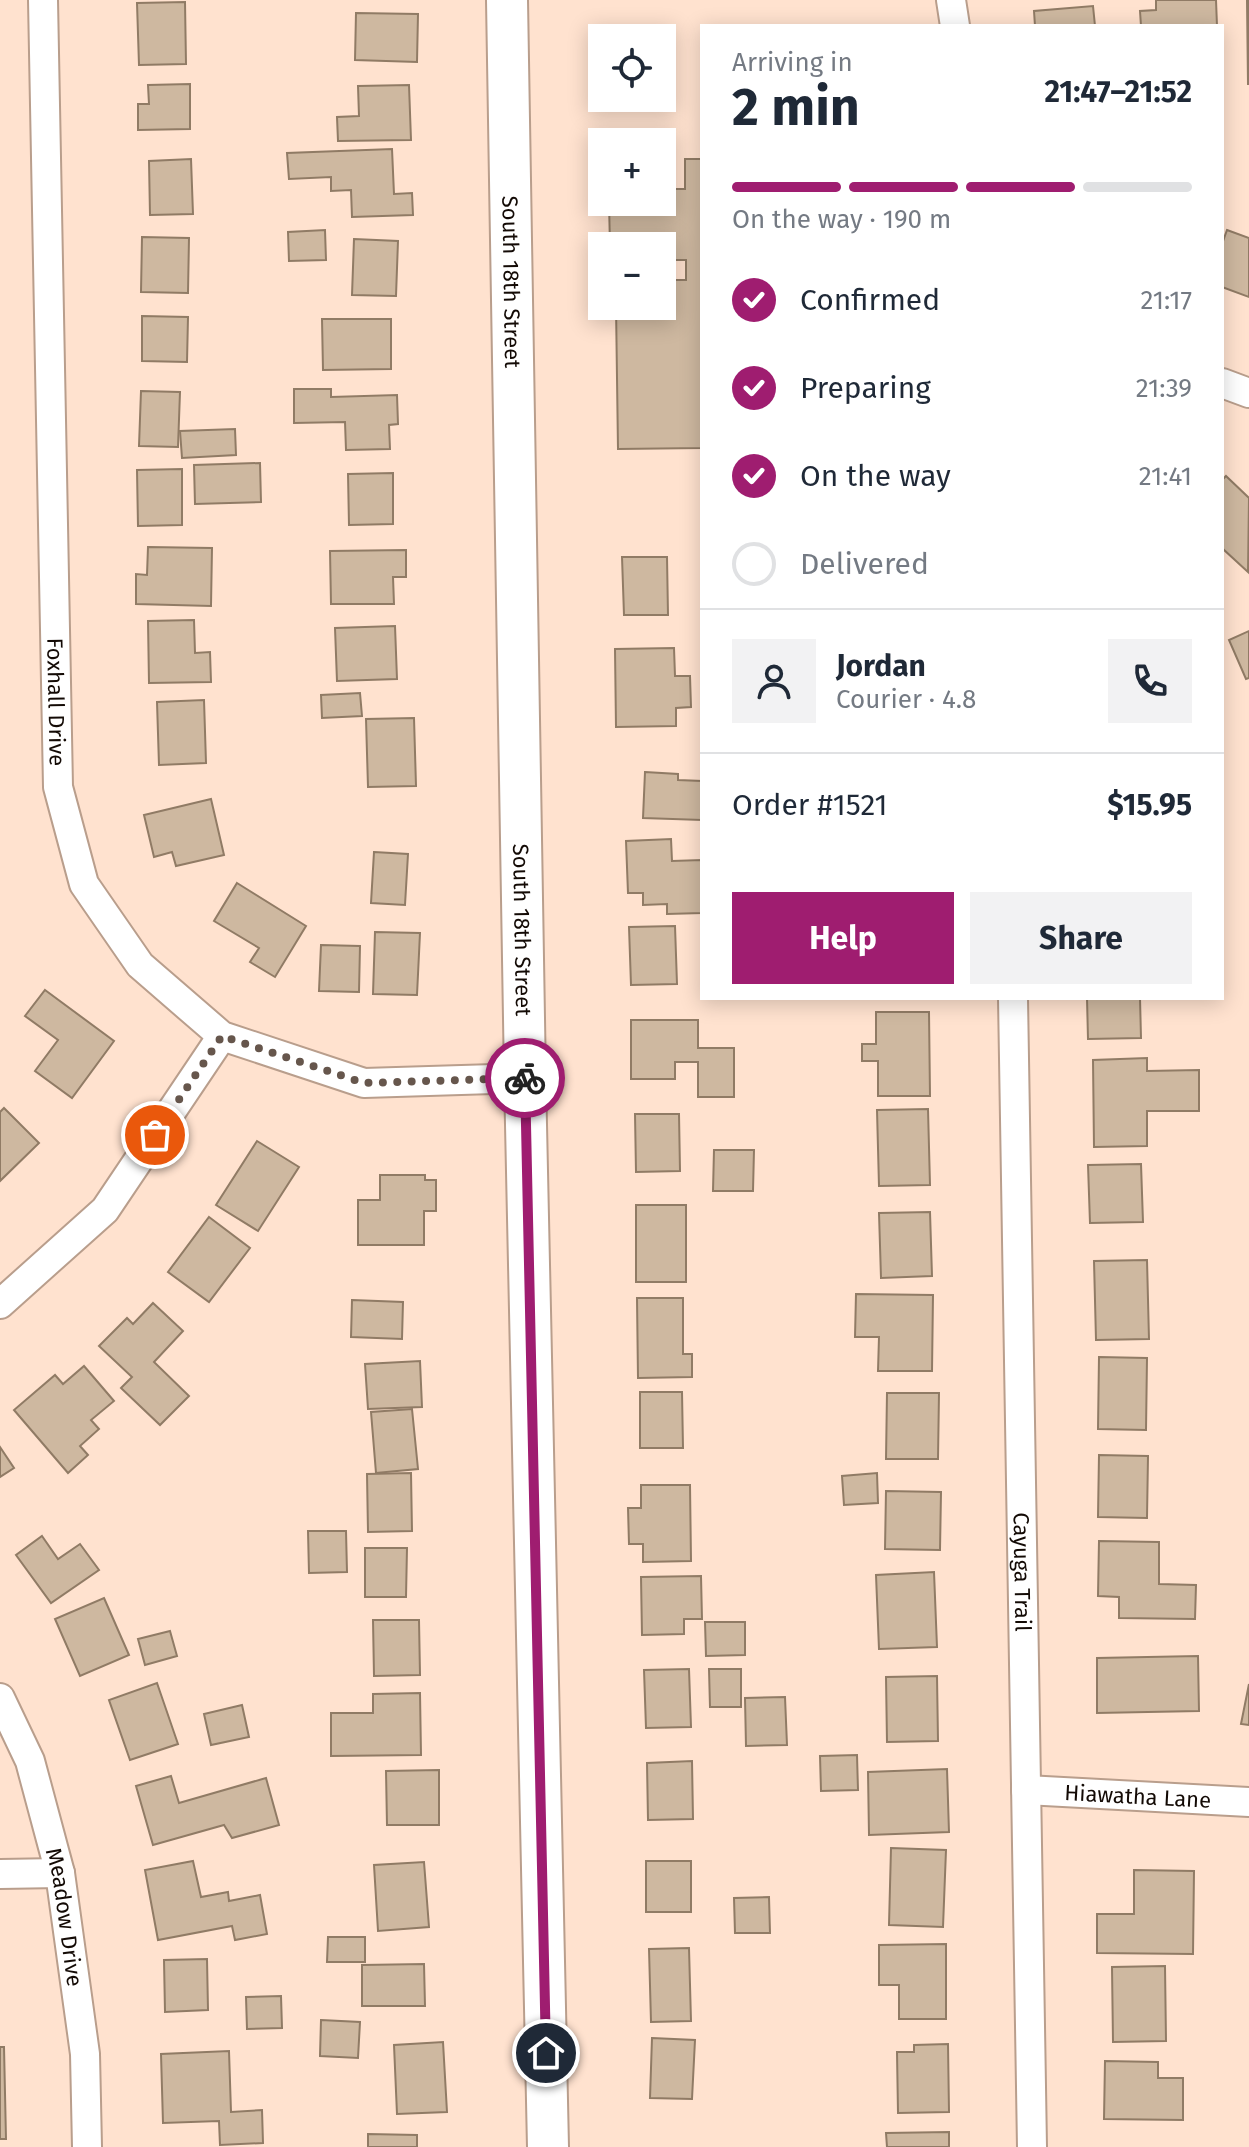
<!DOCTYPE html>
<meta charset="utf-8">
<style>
:root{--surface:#fff;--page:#f2f2f3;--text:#1f2937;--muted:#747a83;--line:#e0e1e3;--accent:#9f1d70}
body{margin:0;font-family:"Fira Sans",sans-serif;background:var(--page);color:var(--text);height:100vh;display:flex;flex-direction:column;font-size:30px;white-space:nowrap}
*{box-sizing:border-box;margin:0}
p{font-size:26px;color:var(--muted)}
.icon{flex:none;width:44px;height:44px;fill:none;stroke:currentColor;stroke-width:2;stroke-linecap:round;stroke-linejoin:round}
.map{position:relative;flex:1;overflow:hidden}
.sheet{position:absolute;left:700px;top:24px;width:524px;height:976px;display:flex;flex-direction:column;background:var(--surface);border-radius:0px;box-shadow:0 4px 20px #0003}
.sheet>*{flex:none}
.fabs{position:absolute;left:588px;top:24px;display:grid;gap:16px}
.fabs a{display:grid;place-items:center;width:88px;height:88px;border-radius:0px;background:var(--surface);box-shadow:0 4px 20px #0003;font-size:40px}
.pin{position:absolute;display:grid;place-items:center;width:68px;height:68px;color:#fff;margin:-34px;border:4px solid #fff;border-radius:50%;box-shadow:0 2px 8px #0007}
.courier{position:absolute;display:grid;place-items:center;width:80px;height:80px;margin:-40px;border:6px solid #9f1d70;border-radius:50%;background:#fff;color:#222;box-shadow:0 2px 10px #0007}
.overview em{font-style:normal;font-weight:700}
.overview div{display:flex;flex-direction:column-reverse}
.overview{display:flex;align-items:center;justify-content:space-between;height:136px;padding:0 32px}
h1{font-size:52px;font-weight:700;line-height:60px}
.bar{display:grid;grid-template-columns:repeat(4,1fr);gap:12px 8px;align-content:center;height:96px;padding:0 32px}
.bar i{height:10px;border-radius:6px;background:var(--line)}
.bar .current{background:var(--accent)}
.bar p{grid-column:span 4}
.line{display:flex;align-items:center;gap:20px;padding:0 32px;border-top:2px solid var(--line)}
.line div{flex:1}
.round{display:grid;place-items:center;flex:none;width:84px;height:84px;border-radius:0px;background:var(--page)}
ol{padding:0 32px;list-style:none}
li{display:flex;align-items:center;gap:24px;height:88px}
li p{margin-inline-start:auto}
li .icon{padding:8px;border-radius:50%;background:var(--accent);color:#fff;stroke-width:4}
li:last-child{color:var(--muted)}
li i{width:44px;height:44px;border:4px solid var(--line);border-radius:50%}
.button{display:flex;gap:16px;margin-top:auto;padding:16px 32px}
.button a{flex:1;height:92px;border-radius:0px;background:var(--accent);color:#fff;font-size:32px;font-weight:700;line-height:92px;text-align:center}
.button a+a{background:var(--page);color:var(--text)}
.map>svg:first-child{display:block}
</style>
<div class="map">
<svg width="1249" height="2147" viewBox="0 0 1249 2147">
<rect width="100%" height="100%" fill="#ffe2cf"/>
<g fill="#ceb8a0" stroke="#907b65" stroke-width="2">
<polygon points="1156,0 1216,0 1217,26 1141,26 1140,11 1156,10"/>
<polygon points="1247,0 1249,0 1249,84 1248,84"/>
<polygon points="185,2 186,64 139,65 137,3"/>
<polygon points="1093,6 1095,26 1035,26 1034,11"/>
<polygon points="356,13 418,14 417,62 355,60"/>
<polygon points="190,84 190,129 138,130 138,104 149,104 148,85"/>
<polygon points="409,85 411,140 338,141 337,117 359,116 358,86"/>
<polygon points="392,149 394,194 412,193 413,215 352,217 351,190 331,191 331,177 289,179 287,153"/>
<polygon points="674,150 674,189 685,189 685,159 702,159 702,448 618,449 616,306 662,306 662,280 686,280 686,260 662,260 662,246 610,246 609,202 662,202 662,151"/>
<polygon points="191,159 193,214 150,215 149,161"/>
<polygon points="325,230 326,260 289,261 288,232"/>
<polygon points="1227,230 1249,238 1249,297 1222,287 1222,244"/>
<polygon points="142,237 189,238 188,293 141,292"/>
<polygon points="354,239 398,241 396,296 352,295"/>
<polygon points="142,316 188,317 187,362 142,361"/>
<polygon points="322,319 391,319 391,369 323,370"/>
<polygon points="294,389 331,389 331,397 397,395 398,424 389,425 390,449 346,450 345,422 294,423"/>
<polygon points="141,391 180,392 178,447 139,446"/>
<polygon points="235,429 236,455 182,458 180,431"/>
<polygon points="260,463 261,502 195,504 194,465"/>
<polygon points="182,469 182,525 138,526 137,470"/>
<polygon points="393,473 393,524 349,525 348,474"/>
<polygon points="1226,476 1249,498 1248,572 1224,550 1222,552 1222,480"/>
<polygon points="148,547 212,548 211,606 136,604 136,574 147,575"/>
<polygon points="406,550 406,577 393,577 394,604 331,604 330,551"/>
<polygon points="622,557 667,557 668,615 624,615"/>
<polygon points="194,620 195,653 210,652 211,682 149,683 148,621"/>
<polygon points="395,626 397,679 337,681 335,628"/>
<polygon points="1249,631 1249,678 1246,679 1229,640"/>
<polygon points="674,648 675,676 690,676 691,707 676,708 676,726 616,727 615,649"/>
<polygon points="360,693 362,716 322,718 321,695"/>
<polygon points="204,700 206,763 159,765 157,702"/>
<polygon points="414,718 416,786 368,787 366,719"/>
<polygon points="645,772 678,774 678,780 702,781 702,820 643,818"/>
<polygon points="211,799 224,855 176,866 172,852 154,857 144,815"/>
<polygon points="671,839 672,861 702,860 702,913 667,914 667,904 643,905 643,893 628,893 626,841"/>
<polygon points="374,852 408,854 405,905 371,903"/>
<polygon points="237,883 306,926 275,977 250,962 259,948 214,921"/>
<polygon points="675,926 677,984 631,985 629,927"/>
<polygon points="375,932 420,933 417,995 373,994"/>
<polygon points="321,945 360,946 359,992 319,991"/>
<polygon points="45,990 114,1041 72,1098 35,1071 58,1040 25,1016"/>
<polygon points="1087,998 1140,998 1141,1038 1088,1039"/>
<polygon points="876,1012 929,1012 930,1096 878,1096 878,1061 862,1061 862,1044 876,1044"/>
<polygon points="631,1020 698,1020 698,1048 734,1048 734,1097 698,1097 698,1062 675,1062 675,1079 631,1079"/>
<polygon points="1147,1058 1147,1071 1199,1070 1199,1111 1147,1111 1147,1146 1094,1147 1093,1060"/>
<polygon points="4,1108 39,1143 0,1181 0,1112"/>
<polygon points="928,1109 930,1185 879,1186 877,1110"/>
<polygon points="635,1114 679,1114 680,1171 636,1172"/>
<polygon points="257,1141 299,1167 258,1231 216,1205"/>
<polygon points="714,1150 754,1150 753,1191 713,1191"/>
<polygon points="1141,1164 1143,1222 1090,1223 1088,1165"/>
<polygon points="380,1175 425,1175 425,1180 436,1180 436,1211 424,1211 424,1245 358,1245 358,1200 380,1200"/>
<rect x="636" y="1205" width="50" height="77"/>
<polygon points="930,1212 932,1276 881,1278 879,1213"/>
<polygon points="209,1217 250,1248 209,1302 168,1272"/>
<polygon points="1147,1260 1149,1339 1096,1340 1094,1261"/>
<polygon points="856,1294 933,1295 932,1371 878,1371 879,1337 855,1337"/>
<polygon points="637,1298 683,1298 683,1354 692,1354 692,1377 638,1378"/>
<polygon points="352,1300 403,1302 402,1339 351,1337"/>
<polygon points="153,1303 183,1331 154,1362 189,1396 160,1425 121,1388 132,1377 99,1346 127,1318 133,1324"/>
<polygon points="1099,1357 1147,1358 1146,1430 1098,1429"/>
<polygon points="420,1361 422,1407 368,1409 365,1364"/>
<polygon points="84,1366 114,1401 91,1420 99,1429 80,1446 88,1455 68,1473 14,1410 55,1375 63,1384"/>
<polygon points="640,1392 682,1392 683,1448 640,1448"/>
<polygon points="887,1393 939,1393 938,1459 886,1459"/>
<polygon points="412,1409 418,1469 376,1473 371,1412"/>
<polygon points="0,1447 14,1468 0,1477"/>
<polygon points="1099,1455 1148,1456 1147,1518 1098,1517"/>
<polygon points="411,1473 412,1531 368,1532 367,1474"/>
<polygon points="877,1473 878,1503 844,1505 842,1476"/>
<polygon points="641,1485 690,1485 691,1561 643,1562 643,1544 629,1544 628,1508 641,1508"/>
<polygon points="886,1491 941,1492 940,1550 885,1549"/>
<polygon points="308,1531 346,1531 347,1572 309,1573"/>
<polygon points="42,1536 58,1559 80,1544 99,1570 51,1603 16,1555"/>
<polygon points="1099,1541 1159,1542 1159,1584 1196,1585 1195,1619 1119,1618 1119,1597 1098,1596"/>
<polygon points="365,1548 407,1548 406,1597 365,1597"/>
<polygon points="934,1572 937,1647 879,1649 876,1575"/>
<polygon points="701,1576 702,1619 684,1619 684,1634 642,1635 641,1577"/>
<polygon points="104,1598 129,1655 80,1676 55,1619"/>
<polygon points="373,1620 419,1620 420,1675 374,1676"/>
<polygon points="705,1622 745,1622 745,1655 706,1656"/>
<polygon points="170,1631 177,1656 145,1665 138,1639"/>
<polygon points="1198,1656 1199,1711 1097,1713 1097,1658"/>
<polygon points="689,1669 691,1727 646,1728 644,1670"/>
<polygon points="709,1669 741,1669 741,1707 710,1707"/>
<polygon points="937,1676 938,1741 887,1742 886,1677"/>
<polygon points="157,1683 178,1744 130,1760 109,1700"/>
<polygon points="1249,1684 1249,1725 1241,1724"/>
<polygon points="420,1693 421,1755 331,1756 331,1713 373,1713 373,1694"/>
<polygon points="785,1697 787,1745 746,1746 745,1698"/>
<polygon points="242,1705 249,1737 211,1745 204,1714"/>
<polygon points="857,1755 858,1790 821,1791 820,1756"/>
<polygon points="692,1761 693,1819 648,1820 647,1763"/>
<polygon points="947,1769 949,1832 869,1835 868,1772"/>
<polygon points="439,1770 439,1825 387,1825 386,1771"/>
<polygon points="171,1776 179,1803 266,1778 279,1825 232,1838 224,1825 153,1845 136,1786"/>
<polygon points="891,1848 946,1850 943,1927 889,1925"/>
<polygon points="193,1861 201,1897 228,1892 229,1901 260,1895 267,1934 235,1940 232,1926 158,1940 145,1870"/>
<rect x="646" y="1861" width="45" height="51"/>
<polygon points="424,1862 429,1927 378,1931 374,1865"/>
<polygon points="1134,1870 1194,1871 1193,1954 1097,1953 1097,1914 1134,1914"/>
<polygon points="769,1897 770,1933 735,1933 734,1898"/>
<polygon points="328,1937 365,1937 365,1962 327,1962"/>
<polygon points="946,1944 946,2019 899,2019 899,1985 879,1985 879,1945"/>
<polygon points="689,1948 691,2021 651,2022 649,1949"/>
<polygon points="207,1959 208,2010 165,2012 164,1960"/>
<polygon points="424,1964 425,2006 362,2006 362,1965"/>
<polygon points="1165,1966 1166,2041 1113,2042 1112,1967"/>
<polygon points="281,1996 282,2028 247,2029 246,1997"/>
<polygon points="321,2020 360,2022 358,2058 320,2056"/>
<polygon points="652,2038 695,2040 692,2099 650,2098"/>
<polygon points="443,2042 447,2112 397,2114 394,2045"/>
<polygon points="948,2044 949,2112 898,2113 897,2052 914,2052 914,2045"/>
<polygon points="0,2047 4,2047 6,2139 0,2139"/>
<polygon points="229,2051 231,2112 262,2110 263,2143 220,2145 219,2121 163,2123 161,2054"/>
<polygon points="1105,2061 1158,2062 1158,2078 1183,2078 1183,2120 1104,2119"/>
<polygon points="949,2132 949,2147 887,2147 886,2133"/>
<polygon points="368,2134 417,2135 417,2147 368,2147"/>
</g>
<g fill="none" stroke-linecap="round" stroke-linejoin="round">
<g stroke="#b99e8c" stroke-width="32">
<g id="minor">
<path id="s1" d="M43,0L58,787L84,884L140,965L222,1036L364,1083L525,1078"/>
<polyline points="951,0 955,26"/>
<polyline points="1222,383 1249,393"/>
<path id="s2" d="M1013,998L1032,2147"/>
<polyline points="0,1304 105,1210 222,1036"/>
<path id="s3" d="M0,1698L30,1761L60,1873L85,2054L87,2147"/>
<path id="s4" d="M1026,1790L1249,1802"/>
<polyline points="0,1874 60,1873"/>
</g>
</g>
<g stroke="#b99e8c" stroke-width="44">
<g id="secondary">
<path id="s5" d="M507,0L525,1078L548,2147"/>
</g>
</g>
<use href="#minor" stroke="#fff" stroke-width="28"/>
<use href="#secondary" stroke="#fff" stroke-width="40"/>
</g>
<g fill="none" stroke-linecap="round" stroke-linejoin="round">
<polyline stroke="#66564c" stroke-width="8" stroke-dasharray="0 14.4" points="155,1135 222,1036 364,1083 525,1078"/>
<polyline stroke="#9f1d70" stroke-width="10" points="525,1078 546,2053"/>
</g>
<g text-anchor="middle" stroke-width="7" stroke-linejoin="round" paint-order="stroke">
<g font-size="22" fill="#130a05" stroke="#fff3eb">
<text dy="8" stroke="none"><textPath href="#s5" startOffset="282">South 18th Street</textPath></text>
<text dy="8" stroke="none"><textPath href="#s1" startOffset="702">Foxhall Drive</textPath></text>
<text dy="8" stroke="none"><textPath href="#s5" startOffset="930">South 18th Street</textPath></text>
<text dy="8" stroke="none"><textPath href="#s2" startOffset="574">Cayuga Trail</textPath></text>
<text dy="8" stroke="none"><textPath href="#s4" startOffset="112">Hiawatha Lane</textPath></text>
<text dy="8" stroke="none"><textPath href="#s3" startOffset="230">Meadow Drive</textPath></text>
</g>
</g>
</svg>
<div class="fabs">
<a><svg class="icon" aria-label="locate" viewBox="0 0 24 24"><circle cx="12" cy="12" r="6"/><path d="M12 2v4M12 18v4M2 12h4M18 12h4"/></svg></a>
<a>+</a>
<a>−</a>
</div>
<div class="pin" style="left:155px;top:1135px;background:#ea580c"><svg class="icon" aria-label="bag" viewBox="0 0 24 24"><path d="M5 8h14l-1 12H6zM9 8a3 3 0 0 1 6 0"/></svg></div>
<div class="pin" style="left:546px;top:2053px;background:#1f2937"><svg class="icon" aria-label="home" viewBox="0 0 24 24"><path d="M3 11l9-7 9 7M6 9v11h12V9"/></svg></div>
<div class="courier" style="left:525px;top:1078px"><svg class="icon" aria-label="bike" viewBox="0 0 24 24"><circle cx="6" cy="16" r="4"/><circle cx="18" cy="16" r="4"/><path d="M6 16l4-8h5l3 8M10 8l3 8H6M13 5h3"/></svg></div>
<section class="sheet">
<div class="overview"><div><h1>2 min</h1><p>Arriving in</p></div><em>21:47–21:52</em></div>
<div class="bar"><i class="current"></i><i class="current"></i><i class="current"></i><i></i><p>On the way · 190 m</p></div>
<ol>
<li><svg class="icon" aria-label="check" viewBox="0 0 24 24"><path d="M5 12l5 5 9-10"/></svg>Confirmed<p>21:17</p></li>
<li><svg class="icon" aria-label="check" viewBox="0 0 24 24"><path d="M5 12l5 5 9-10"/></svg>Preparing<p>21:39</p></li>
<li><svg class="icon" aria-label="check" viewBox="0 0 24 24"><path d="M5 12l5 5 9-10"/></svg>On the way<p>21:41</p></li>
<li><i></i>Delivered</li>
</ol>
<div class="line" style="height:144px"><a class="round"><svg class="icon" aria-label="person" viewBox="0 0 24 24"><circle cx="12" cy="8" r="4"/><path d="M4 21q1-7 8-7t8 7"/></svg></a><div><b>Jordan</b><p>Courier · 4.8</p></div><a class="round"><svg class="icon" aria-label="phone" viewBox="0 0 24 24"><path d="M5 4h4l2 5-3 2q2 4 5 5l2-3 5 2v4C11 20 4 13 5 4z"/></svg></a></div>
<div class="line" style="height:104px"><div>Order #1521</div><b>$15.95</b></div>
<div class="button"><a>Help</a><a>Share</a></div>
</section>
</div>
